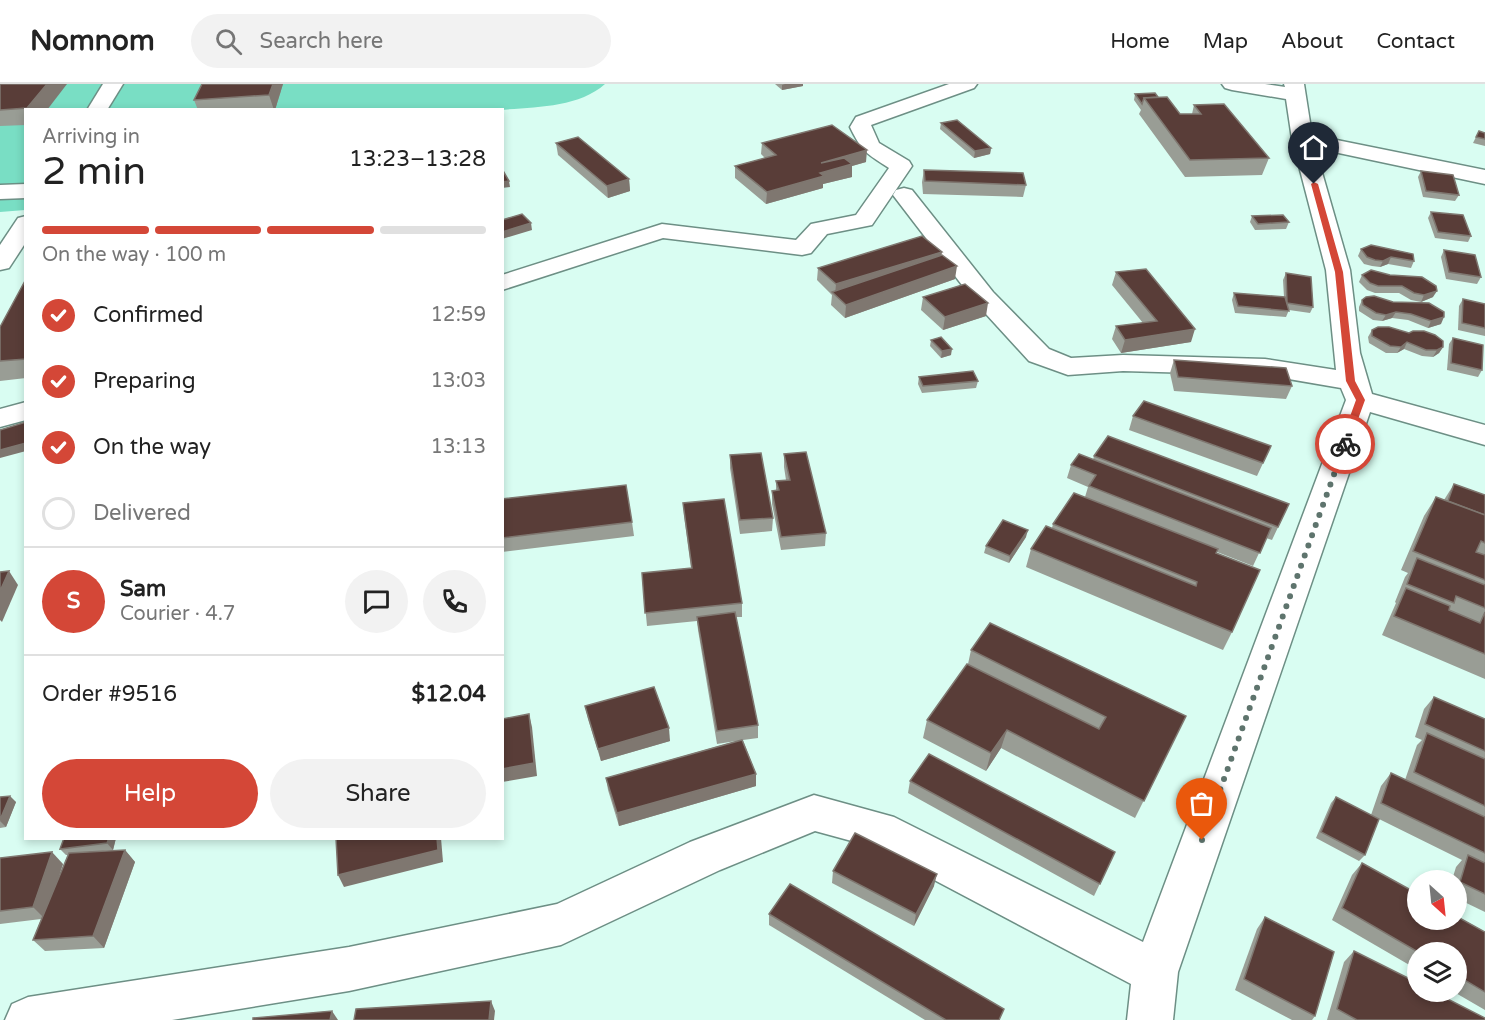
<!DOCTYPE html>
<meta charset="utf-8">
<style>
:root{--surface:#fff;--page:#f2f2f2;--text:#222;--muted:#767676;--line:#e0e0e0;--accent:#d44737}
body{margin:0;font-family:"Varela Round",sans-serif;background:var(--page);color:var(--text);height:100vh;display:flex;flex-direction:column;font-size:22px;white-space:nowrap}
*{box-sizing:border-box;margin:0}
p{font-size:20px;color:var(--muted)}
.icon{flex:none;width:33px;height:33px;fill:none;stroke:currentColor;stroke-width:2;stroke-linecap:round;stroke-linejoin:round}
.map{position:relative;flex:1;overflow:hidden}
.details{position:absolute;left:24px;top:24px;width:480px;height:732px;display:flex;flex-direction:column;background:var(--surface);border-radius:0px;box-shadow:0 3px 9px #0003}
.details>*{flex:none}
.needle{width:39px;rotate:153deg}
.tools{position:absolute;left:1407px;top:786px;display:grid;gap:12px}
.tools a{display:grid;place-items:center;width:60px;height:60px;border-radius:50%;background:var(--surface);box-shadow:0 3px 9px #0003;font-size:30px}
.pin{position:absolute;display:grid;place-items:center;width:51px;height:51px;color:#fff;margin:-62px -26px;border-radius:50% 50% 50% 0;rotate:-45deg;box-shadow:0 0 6px #0007}
.pin .icon{rotate:45deg}
.courier{position:absolute;display:grid;place-items:center;width:60px;height:60px;margin:-30px;border:4px solid #d44737;border-radius:50%;background:#fff;color:#222;box-shadow:0 2px 8px #0007}
.headline em{font-style:normal;font-weight:600}
.headline div{display:flex;flex-direction:column-reverse}
.headline{display:flex;align-items:center;justify-content:space-between;height:102px;padding:0 18px}
h1{font-size:39px;font-weight:600;line-height:45px}
.bar{display:grid;grid-template-columns:repeat(4,1fr);gap:9px 6px;align-content:center;height:72px;padding:0 18px}
.bar i{height:8px;border-radius:4px;background:var(--line)}
.bar .current{background:var(--accent)}
.bar p{grid-column:span 4}
.line{display:flex;align-items:center;gap:15px;padding:0 18px;border-top:2px solid var(--line)}
.line div{flex:1}
.round{display:grid;place-items:center;flex:none;width:63px;height:63px;border-radius:32px;background:var(--page)}
ol{padding:0 18px;list-style:none}
li{display:flex;align-items:center;gap:18px;height:66px}
li p{margin-inline-start:auto}
li .icon{padding:6px;border-radius:50%;background:var(--accent);color:#fff;stroke-width:4}
li:last-child{color:var(--muted)}
li i{width:33px;height:33px;border:3px solid var(--line);border-radius:50%}
.action{display:flex;gap:12px;margin-top:auto;padding:12px 18px}
.action a{flex:1;height:69px;border-radius:36px;background:var(--accent);color:#fff;font-size:24px;font-weight:600;line-height:69px;text-align:center}
.action a+a{background:var(--page);color:var(--text)}
header{display:flex;align-items:center;gap:36px;box-sizing:border-box;height:84px;padding:0 30px;background:var(--surface);border-bottom:2px solid var(--line)}
header strong{font-size:28px}
nav{display:flex;gap:33px;margin-inline-start:auto;font-size:21px}
.search{width:420px;height:54px;background:var(--page);display:flex;align-items:center;gap:15px;box-sizing:border-box;padding:0 21px;border-radius:33px;color:var(--muted);font-size:22px}
.map>svg:first-child{display:block}
</style>
<header>
<strong>Nomnom</strong>
<div class="search"><svg class="icon" aria-label="search" viewBox="0 0 24 24"><circle cx="10" cy="10" r="6"/><path d="M15 15l6 6"/></svg>Search here</div>
<nav><a>Home</a><a>Map</a><a>About</a><a>Contact</a></nav>
</header>
<div class="map">
<svg width="1485" height="936" viewBox="0 0 1485 936">
<rect width="100%" height="100%" fill="#d9fdf2"/>
<path fill="#79dec4" d="M0,0H605C578,24 534,23 499,26H26L25,126L0,128Z"/>
<g fill="none" stroke-linecap="round" stroke-linejoin="round">
<g stroke="#6d8f85" stroke-width="3">
<g id="street">
<polygon points="103,0 123,0 107,26 87,26"/>
<path d="M949,0H977L974,4L871,41L879,59L909,77L912,82L872,141L827,150L811,169L802,171L663,154L502,206V191L662,140L796,156L811,140L856,131L889,84C866,69 862,68 850,43L856,33Z"/>
<polygon points="1222,0 1265,0 1285,3 1284,0 1304,0 1312,51 1485,86 1485,100 1315,64 1350,186 1360,269 1372,310 1485,341 1485,361 1370,328 1178,888 1173,936 1127,936 1131,900 870,762 815,747 720,786 561,861 349,907 172,936 5,936 12,920 28,913 349,863 557,820 690,758 814,711 894,733 1143,858 1346,316 1341,304 1265,291 1123,287 1068,291 1029,277 975,218 893,111 896,106 904,104 912,106 993,208 1049,265 1071,274 1123,271 1265,275 1336,286 1326,186 1292,55 1286,15 1232,6 1225,4"/>
<polygon points="26,100 26,114 0,115 0,101"/>
<polygon points="26,132 26,158 9,184 0,186 0,161 18,134"/>
<polygon points="26,318 26,336 0,343 0,325"/>
</g>
</g>
<use href="#street" fill="#fff" fill-rule="evenodd"/>
</g>
<g fill="#999d95">
<polygon points="0,0 47,26 26,26 26,41 0,42"/>
<polygon points="202,0 283,0 275,26 198,26 194,16"/>
<polygon points="775,0 803,0 803,2 782,6"/>
<polygon points="1135,10 1158,13 1180,30 1192,30 1194,21 1269,74 1262,91 1185,93 1139,30 1141,26 1134,16"/>
<polygon points="941,39 991,64 990,70 974,74 940,45"/>
<polygon points="1479,47 1485,49 1485,62 1473,59"/>
<polygon points="556,59 629,95 630,107 608,114 558,71"/>
<polygon points="762,59 866,78 852,82 852,93 823,100 823,104 766,120 735,94 735,82 765,74 761,70"/>
<polygon points="924,86 1026,101 1023,113 923,110 922,98"/>
<polygon points="1421,87 1459,111 1455,117 1423,113 1418,93"/>
<polygon points="1431,128 1471,152 1468,158 1435,154 1428,134"/>
<polygon points="1252,132 1289,138 1286,145 1255,146 1250,138"/>
<polygon points="1361,165 1414,177 1411,184 1388,180 1380,183 1372,182 1364,180 1358,172"/>
<polygon points="1444,166 1481,193 1477,200 1446,195 1441,173"/>
<polygon points="942,171 955,195 845,234 831,221 832,211 817,196 818,184"/>
<polygon points="1371,186 1433,213 1421,218 1411,216 1399,209 1375,209 1367,206 1359,198 1362,191"/>
<polygon points="1116,188 1191,258 1121,269 1112,255 1116,242 1143,239 1112,201"/>
<polygon points="1286,189 1313,223 1310,229 1289,226 1286,233 1235,229 1232,216 1234,209 1284,213 1283,196"/>
<polygon points="26,195 26,294 0,297 0,243"/>
<polygon points="923,213 986,232 943,246 921,226"/>
<polygon points="1366,213 1441,240 1428,244 1408,236 1392,234 1382,237 1373,236 1359,227 1359,223 1362,216"/>
<polygon points="1463,215 1485,220 1485,252 1458,246 1459,222"/>
<polygon points="1372,246 1443,263 1439,269 1433,273 1422,272 1404,265 1397,269 1386,269 1369,259 1368,253"/>
<polygon points="1453,254 1482,286 1478,293 1447,286 1449,260"/>
<polygon points="931,256 951,271 941,274 930,262"/>
<polygon points="1174,276 1292,302 1286,315 1174,307 1170,289"/>
<polygon points="919,293 978,297 976,304 922,309 918,300"/>
<polygon points="1133,332 1271,362 1257,392 1129,346"/>
<polygon points="784,370 826,449 825,462 781,466 772,420 772,407 776,407 776,397 786,396 784,383"/>
<polygon points="730,371 773,434 772,447 740,450 730,384"/>
<polygon points="1094,372 1289,420 1272,456 1266,454 1253,482 1217,468 1216,469 1232,548 1223,566 1026,483 1031,465 1052,444 1053,440 1085,413 1088,403 1067,394 1071,381 1093,376"/>
<polygon points="1454,400 1485,411 1485,595 1382,551 1396,519 1395,518 1405,493 1408,489 1401,486 1424,432 1436,413 1444,416"/>
<polygon points="502,415 632,438 634,452 502,468"/>
<polygon points="683,419 742,519 742,533 736,533 758,641 758,654 743,656 756,690 756,702 619,742 608,706 606,694 736,657 717,660 698,546 697,537 647,542 642,489 691,484 684,432"/>
<polygon points="1026,453 1009,479 984,469 986,462"/>
<polygon points="971,566 1186,632 1135,734 1001,664 986,687 923,654 927,636 968,580"/>
<polygon points="1434,613 1485,635 1485,828 1456,814 1456,796 1452,796 1456,783 1462,776 1379,735 1365,771 1359,777 1316,754 1331,719 1336,713 1371,731 1381,702 1391,689 1405,696 1417,661 1422,656 1415,653 1424,625"/>
<polygon points="585,622 670,657 601,677 588,635"/>
<polygon points="910,697 1115,768 1094,812 908,709"/>
<polygon points="0,713 16,718 6,743 0,744"/>
<polygon points="64,754 116,754 113,766 93,768 125,766 135,778 104,864 45,867 33,856 41,835 0,840 0,774 63,780 57,796 68,771 66,771 60,765"/>
<polygon points="1362,779 1485,848 1485,926 1454,908 1456,908 1456,868 1418,868 1418,886 1332,836 1352,791"/>
<polygon points="833,787 934,802 914,842 832,799"/>
<polygon points="769,830 999,936 925,936 769,841"/>
<polygon points="1265,833 1315,932 1312,936 1292,936 1235,906 1257,845"/>
<polygon points="1354,867 1485,936 1327,936 1344,878"/>
</g>
<g fill="#7f7770">
<polygon points="47,0 67,0 47,26 28,26 27,24"/>
<polygon points="273,0 283,0 275,26 274,26 269,11"/>
<polygon points="785,0 803,0 803,2 782,6 782,1"/>
<polygon points="991,64 990,70 974,74 975,67"/>
<polygon points="867,66 866,78 852,82 852,93 823,100 823,104 766,120 767,108 821,79"/>
<polygon points="629,95 630,107 608,114 607,102"/>
<polygon points="509,97 510,103 502,104 502,98"/>
<polygon points="531,139 532,146 502,155 502,148"/>
<polygon points="942,168 940,181 835,211 836,200"/>
<polygon points="1391,173 1388,180 1380,183 1383,177"/>
<polygon points="957,182 955,195 845,234 846,221"/>
<polygon points="1437,207 1433,213 1421,218 1424,211"/>
<polygon points="988,219 986,232 943,246 945,233"/>
<polygon points="1396,228 1392,234 1382,237 1386,231"/>
<polygon points="1444,233 1441,240 1428,244 1431,237"/>
<polygon points="1195,245 1191,258 1121,269 1125,256"/>
<polygon points="1407,258 1404,265 1397,269 1401,263"/>
<polygon points="1443,263 1439,269 1433,273 1437,266"/>
<polygon points="952,265 951,271 941,274 942,267"/>
<polygon points="26,359 26,367 0,374 0,366"/>
<polygon points="1028,446 1026,453 1009,479 1010,472"/>
<polygon points="9,487 18,501 2,538 0,536 0,507"/>
<polygon points="529,630 532,643 537,692 502,698 502,685"/>
<polygon points="669,644 670,657 601,677 598,665"/>
<polygon points="1007,646 1001,664 986,687 991,669"/>
<polygon points="756,690 756,702 619,742 617,729"/>
<polygon points="10,712 16,718 6,743 0,737"/>
<polygon points="109,754 116,754 113,766 107,759"/>
<polygon points="437,754 441,754 443,778 344,803 338,791"/>
<polygon points="125,766 135,778 104,864 93,852"/>
<polygon points="52,768 63,780 45,835 33,823"/>
<polygon points="937,790 934,802 914,842 916,830"/>
<polygon points="491,917 495,927 494,936 489,936"/>
<polygon points="332,927 338,936 330,936"/>
</g>
<g fill="#593d38" stroke="#7f7770" stroke-width="1.5">
<polygon points="0,0 47,0 27,24 0,26"/>
<polygon points="202,0 273,0 269,11 194,16"/>
<polygon points="1155,9 1158,13 1144,14 1142,20 1135,10"/>
<polygon points="1167,13 1180,30 1201,30 1194,21 1224,20 1269,74 1190,76 1144,14"/>
<polygon points="957,36 991,64 975,67 941,39"/>
<polygon points="832,41 867,66 821,79 844,74 852,80 820,89 824,92 767,108 735,82 776,71 762,59"/>
<polygon points="1479,47 1485,49 1485,55 1476,53"/>
<polygon points="578,53 629,95 607,102 556,59"/>
<polygon points="502,85 509,97 502,98"/>
<polygon points="924,86 1023,89 1026,101 925,97"/>
<polygon points="1421,87 1453,91 1459,111 1426,107"/>
<polygon points="1431,128 1463,131 1471,152 1438,148"/>
<polygon points="522,130 531,139 502,148 502,136"/>
<polygon points="1283,131 1289,138 1258,140 1252,132"/>
<polygon points="922,152 942,168 836,200 818,184"/>
<polygon points="1371,161 1413,170 1414,177 1391,173 1383,177 1375,176 1367,173 1361,165"/>
<polygon points="1444,166 1475,171 1481,193 1449,188"/>
<polygon points="942,171 957,182 846,221 832,208"/>
<polygon points="1146,185 1195,245 1125,256 1116,242 1157,237 1116,188"/>
<polygon points="1371,186 1390,191 1422,193 1436,202 1437,207 1424,211 1414,209 1402,202 1378,202 1370,199 1362,191"/>
<polygon points="1286,189 1311,193 1313,223 1287,219"/>
<polygon points="26,195 26,275 0,277 0,243"/>
<polygon points="965,200 988,219 945,233 923,213"/>
<polygon points="1234,209 1285,213 1289,227 1238,222"/>
<polygon points="1374,212 1393,218 1429,219 1444,228 1444,233 1431,237 1411,230 1396,228 1386,231 1376,229 1363,221 1362,216 1366,213"/>
<polygon points="1463,215 1485,220 1485,244 1462,239"/>
<polygon points="1378,243 1389,243 1409,249 1413,247 1424,247 1435,251 1443,257 1443,263 1437,266 1426,266 1407,258 1401,263 1390,262 1372,252 1372,246"/>
<polygon points="941,253 952,265 942,267 931,256"/>
<polygon points="1453,254 1483,261 1482,286 1451,279"/>
<polygon points="1174,276 1286,284 1292,302 1178,293"/>
<polygon points="973,287 978,297 923,302 919,293"/>
<polygon points="1144,317 1271,362 1263,379 1133,332"/>
<polygon points="26,338 26,359 0,366 0,346"/>
<polygon points="1108,352 1289,420 1278,443 1094,372"/>
<polygon points="806,368 826,449 781,453 772,407 779,406 776,397 790,396 784,370"/>
<polygon points="761,369 773,434 740,436 730,371"/>
<polygon points="1079,370 1271,444 1260,469 1089,402 1096,391 1071,381"/>
<polygon points="1454,400 1485,411 1485,431 1448,417"/>
<polygon points="626,401 632,438 502,454 502,415"/>
<polygon points="1074,409 1218,465 1216,469 1260,486 1232,548 1031,465 1046,442 1196,502 1197,498 1053,440"/>
<polygon points="1436,413 1485,431 1485,459 1481,457 1476,468 1485,471 1485,496 1413,467"/>
<polygon points="724,415 742,519 645,529 642,489 692,484 683,419"/>
<polygon points="1003,436 1028,446 1010,472 986,462"/>
<polygon points="1417,474 1485,501 1485,524 1456,512 1454,519 1407,500"/>
<polygon points="9,487 0,507 0,488"/>
<polygon points="1406,504 1450,522 1449,526 1480,539 1485,528 1485,570 1394,532"/>
<polygon points="735,528 758,641 717,647 697,533"/>
<polygon points="990,539 1186,632 1144,717 1007,646 991,669 927,636 967,580 1099,645 1106,633 971,566"/>
<polygon points="654,603 669,644 598,665 585,622"/>
<polygon points="1434,613 1485,635 1485,667 1425,640"/>
<polygon points="529,630 534,679 502,685 502,635"/>
<polygon points="1427,649 1485,675 1485,722 1414,688"/>
<polygon points="742,656 756,690 617,729 606,694"/>
<polygon points="929,670 1115,768 1100,800 910,697"/>
<polygon points="1391,689 1485,733 1485,769 1381,719"/>
<polygon points="10,712 0,736 0,713"/>
<polygon points="1336,713 1379,735 1365,771 1321,748"/>
<polygon points="855,749 937,790 916,830 833,787"/>
<polygon points="64,754 109,754 107,759 60,765"/>
<polygon points="336,754 437,754 438,766 338,791"/>
<polygon points="125,766 93,852 33,856 69,769"/>
<polygon points="52,768 33,823 0,827 0,774"/>
<polygon points="1468,771 1485,779 1485,810 1460,798"/>
<polygon points="1362,779 1418,810 1418,836 1456,836 1456,832 1485,848 1485,908 1456,891 1456,868 1418,868 1342,824"/>
<polygon points="790,800 1004,925 999,936 946,936 769,830"/>
<polygon points="1265,833 1334,868 1315,932 1244,895"/>
<polygon points="1354,867 1418,899 1418,908 1434,908 1485,934 1485,936 1357,936 1337,925"/>
<polygon points="491,917 489,936 354,936 356,925"/>
<polygon points="332,927 330,936 253,936 253,934"/>
</g>
<polygon fill="#d44737" points="1314,98 1318,100 1343,188 1355,297 1365,316 1349,360 1345,363 1340,360 1356,316 1346,297 1335,188 1311,100"/>
<g fill="none" stroke-linecap="round" stroke-linejoin="round">
<polyline stroke="#5e746d" stroke-width="6" stroke-dasharray="0 10.8" points="1202,756 1345,360"/>
</g>
</svg>
<div class="tools">
<a><svg class="needle" viewBox="-14 -14 28 28"><path d="M0-13l5 13h-10z" fill="#e53935"/><path d="M0 13l5-13h-10z" fill="#767676"/></svg></a>
<a><svg class="icon" aria-label="layers" viewBox="0 0 24 24"><path d="M12 4l9 5-9 5-9-5zM3 14l9 5 9-5"/></svg></a>
</div>
<div class="pin" style="left:1202px;top:756px;background:#ea580c"><svg class="icon" aria-label="bag" viewBox="0 0 24 24"><path d="M5 8h14l-1 12H6zM9 8a3 3 0 0 1 6 0"/></svg></div>
<div class="pin" style="left:1314px;top:100px;background:#1f2937"><svg class="icon" aria-label="home" viewBox="0 0 24 24"><path d="M3 11l9-7 9 7M6 9v11h12V9"/></svg></div>
<div class="courier" style="left:1345px;top:360px"><svg class="icon" aria-label="bike" viewBox="0 0 24 24"><circle cx="6" cy="16" r="4"/><circle cx="18" cy="16" r="4"/><path d="M6 16l4-8h5l3 8M10 8l3 8H6M13 5h3"/></svg></div>
<section class="details">
<div class="headline"><div><h1>2 min</h1><p>Arriving in</p></div><em>13:23–13:28</em></div>
<div class="bar"><i class="current"></i><i class="current"></i><i class="current"></i><i></i><p>On the way · 100 m</p></div>
<ol>
<li><svg class="icon" aria-label="check" viewBox="0 0 24 24"><path d="M5 12l5 5 9-10"/></svg>Confirmed<p>12:59</p></li>
<li><svg class="icon" aria-label="check" viewBox="0 0 24 24"><path d="M5 12l5 5 9-10"/></svg>Preparing<p>13:03</p></li>
<li><svg class="icon" aria-label="check" viewBox="0 0 24 24"><path d="M5 12l5 5 9-10"/></svg>On the way<p>13:13</p></li>
<li><i></i>Delivered</li>
</ol>
<div class="line" style="height:108px"><b class="round" style="background:var(--accent);color:#fff">S</b><div><b>Sam</b><p>Courier · 4.7</p></div><a class="round"><svg class="icon" aria-label="chat" viewBox="0 0 24 24"><path d="M4 5h16v11H9l-5 4z"/></svg></a><a class="round"><svg class="icon" aria-label="phone" viewBox="0 0 24 24"><path d="M5 4h4l2 5-3 2q2 4 5 5l2-3 5 2v4C11 20 4 13 5 4z"/></svg></a></div>
<div class="line" style="height:78px"><div>Order #9516</div><b>$12.04</b></div>
<div class="action"><a>Help</a><a>Share</a></div>
</section>
</div>
